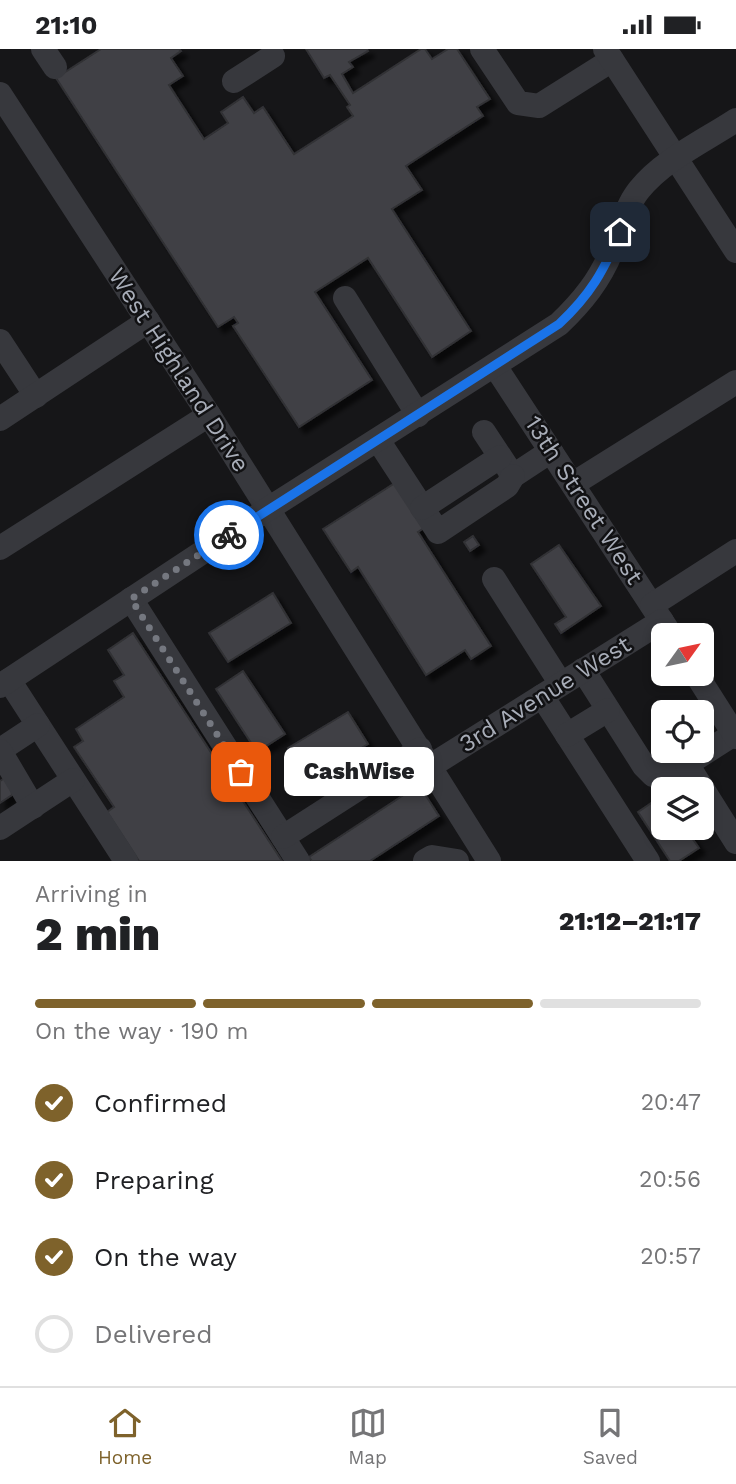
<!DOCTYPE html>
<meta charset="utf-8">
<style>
:root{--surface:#fff;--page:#f6f6f6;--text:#202124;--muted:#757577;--line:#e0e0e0;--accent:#7e622b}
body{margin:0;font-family:"Work Sans",sans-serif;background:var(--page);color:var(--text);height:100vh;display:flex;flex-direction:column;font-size:26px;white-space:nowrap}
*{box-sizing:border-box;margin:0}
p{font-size:23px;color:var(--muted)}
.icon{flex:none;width:38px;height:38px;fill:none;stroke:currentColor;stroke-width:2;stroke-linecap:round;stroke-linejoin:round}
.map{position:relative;height:812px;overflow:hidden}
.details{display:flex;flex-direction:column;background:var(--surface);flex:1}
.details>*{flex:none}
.needle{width:46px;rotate:57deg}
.buttons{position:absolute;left:651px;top:574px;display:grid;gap:14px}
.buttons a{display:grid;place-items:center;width:63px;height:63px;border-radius:10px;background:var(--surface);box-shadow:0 4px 10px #0003;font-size:35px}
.pin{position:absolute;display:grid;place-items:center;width:60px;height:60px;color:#fff;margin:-30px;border-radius:14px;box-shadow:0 4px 10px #0006}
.courier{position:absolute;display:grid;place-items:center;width:70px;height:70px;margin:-35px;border:5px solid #1a73e8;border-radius:50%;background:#fff;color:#222;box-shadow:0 2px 9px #0007}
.bubble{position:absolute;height:49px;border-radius:10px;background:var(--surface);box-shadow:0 4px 10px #0003;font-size:23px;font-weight:800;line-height:49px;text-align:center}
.headline em{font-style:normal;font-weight:800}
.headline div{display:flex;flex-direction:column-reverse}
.headline{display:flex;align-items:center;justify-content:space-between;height:119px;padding:0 35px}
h1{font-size:46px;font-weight:800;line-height:52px}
.bar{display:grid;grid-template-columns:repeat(4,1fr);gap:10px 7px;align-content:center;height:84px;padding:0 35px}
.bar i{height:9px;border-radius:5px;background:var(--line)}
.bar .active{background:var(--accent)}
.bar p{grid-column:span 4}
ol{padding:0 35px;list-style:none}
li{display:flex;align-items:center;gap:21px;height:77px}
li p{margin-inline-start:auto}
li .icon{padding:7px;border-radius:50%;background:var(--accent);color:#fff;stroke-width:4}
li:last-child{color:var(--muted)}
li i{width:38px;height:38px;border:4px solid var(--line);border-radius:50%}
.status{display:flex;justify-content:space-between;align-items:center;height:49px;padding:0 35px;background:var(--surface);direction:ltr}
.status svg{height:19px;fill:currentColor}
.menu{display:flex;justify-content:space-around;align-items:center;height:98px;border-top:2px solid var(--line);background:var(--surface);font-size:19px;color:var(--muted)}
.menu a{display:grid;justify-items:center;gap:4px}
.menu .active{color:var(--accent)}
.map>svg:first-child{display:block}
</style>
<div class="status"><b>21:10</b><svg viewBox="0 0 49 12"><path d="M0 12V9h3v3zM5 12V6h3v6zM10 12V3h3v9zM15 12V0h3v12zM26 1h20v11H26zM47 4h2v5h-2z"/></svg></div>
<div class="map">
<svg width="736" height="812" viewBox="0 0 736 812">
<defs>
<filter id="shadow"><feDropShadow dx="6" dy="6" stdDeviation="2" flood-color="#0009"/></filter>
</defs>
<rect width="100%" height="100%" fill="#161618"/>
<g fill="#404145" stroke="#303034" stroke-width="2" filter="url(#shadow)">
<polygon points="101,0 179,0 181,2 171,9 183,27 169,36 204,90 228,74 221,63 243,48 254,64 263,58 294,105 353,67 347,58 350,56 330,26 324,29 306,0 367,0 368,2 349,13 353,18 342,25 353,44 421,0 425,0 432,10 448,0 457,0 490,50 477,58 483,67 406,117 422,141 392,160 471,282 432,308 368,209 315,243 372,331 299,378 233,277 238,274 234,268 218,278 56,29"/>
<polygon points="395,434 424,479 418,483 491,597 471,610 465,601 426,626 358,518 351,523 323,480"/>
<polygon points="473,487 479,496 470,502 464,493"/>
<polygon points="559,496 601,557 561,584 555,575 566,568 531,515"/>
<polygon points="273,544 291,574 228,613 209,584"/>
<polygon points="133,584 282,812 139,812 107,763 114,758 74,698 83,692 76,680 124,648 114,632 124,626 108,601"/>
<polygon points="243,622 285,685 257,703 216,640"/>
<polygon points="348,663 368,695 307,732 288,699"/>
<polygon points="10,726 12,746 0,754 0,732"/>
<polygon points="419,736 439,767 370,812 312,812 309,808"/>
<polygon points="663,746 663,779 685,779 699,799 679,812 670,812 638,763"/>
</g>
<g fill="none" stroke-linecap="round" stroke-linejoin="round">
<g stroke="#37383d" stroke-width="24">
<polyline points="43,0 55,18"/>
<polyline points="482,0 518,54 539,57 612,11"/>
<polyline points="605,0 736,202"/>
<polyline points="234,32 273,7"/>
<polyline points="0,45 209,366 489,812"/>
<polyline points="345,249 418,366"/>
<polyline points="0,292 36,347"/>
<polyline points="495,317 671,586"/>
<polyline points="0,370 148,272"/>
<polyline points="484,383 513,427 551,402"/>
<polyline points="378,391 438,483 507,437 513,427"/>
<polyline points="573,435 736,333"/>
<polyline points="422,459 500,408"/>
<polyline points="0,499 209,366"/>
<polyline points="494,530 561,635"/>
<polyline points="131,550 298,812"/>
<polyline points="652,556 736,502"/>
<polyline points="583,621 644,717 653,726 670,726 734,685"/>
<polyline points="696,625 736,688"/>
<polyline points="9,631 126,812"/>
<path d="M0,637L268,460L559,275C582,253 600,231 612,201C620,182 626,157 639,141C663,111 704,92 736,71"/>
<polyline points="542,647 648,812"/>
<polyline points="567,686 608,661"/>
<polyline points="0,701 38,676"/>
<polyline points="0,702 33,758"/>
<polyline points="687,715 736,793"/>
<polyline points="429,718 662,572"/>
<polyline points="0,779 73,731"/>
<polyline points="283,788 420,700"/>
<polyline points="425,812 432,808 457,812"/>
</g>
</g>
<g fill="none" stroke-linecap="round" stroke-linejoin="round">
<polyline stroke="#757880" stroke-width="7" stroke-dasharray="0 12.6" points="229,486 131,550 241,723"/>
<path stroke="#1a73e8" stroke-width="9" d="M229,486L559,275C590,246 604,222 620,183"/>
</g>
<g text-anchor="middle" stroke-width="5" stroke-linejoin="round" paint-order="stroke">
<g font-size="24" fill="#a8adb8" stroke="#111113">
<text transform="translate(179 321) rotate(57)" y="8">West Highland Drive</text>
<text transform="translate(584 451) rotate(57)" y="8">13th Street West</text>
<text transform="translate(545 645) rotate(-32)" y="8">3rd Avenue West</text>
</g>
</g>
</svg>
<div class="buttons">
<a><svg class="needle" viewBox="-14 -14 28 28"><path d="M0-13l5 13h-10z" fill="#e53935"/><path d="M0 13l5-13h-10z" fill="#757577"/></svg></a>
<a><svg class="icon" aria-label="locate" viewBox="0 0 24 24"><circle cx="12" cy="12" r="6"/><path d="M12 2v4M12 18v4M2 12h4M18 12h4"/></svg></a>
<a><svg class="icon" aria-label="layers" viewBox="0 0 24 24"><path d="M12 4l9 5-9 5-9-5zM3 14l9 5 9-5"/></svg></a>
</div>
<div class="pin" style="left:241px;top:723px;background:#ea580c"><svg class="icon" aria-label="bag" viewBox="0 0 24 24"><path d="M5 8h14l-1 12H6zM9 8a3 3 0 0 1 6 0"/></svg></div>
<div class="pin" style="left:620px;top:183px;background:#1f2937"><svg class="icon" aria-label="home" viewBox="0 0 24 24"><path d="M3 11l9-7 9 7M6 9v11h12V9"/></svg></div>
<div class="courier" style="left:229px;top:486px"><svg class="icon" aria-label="bike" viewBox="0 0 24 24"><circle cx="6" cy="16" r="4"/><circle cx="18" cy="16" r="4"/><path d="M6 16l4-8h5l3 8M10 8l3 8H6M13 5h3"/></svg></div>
<div class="bubble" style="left:284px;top:698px;width:150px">CashWise</div>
</div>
<section class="details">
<div class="headline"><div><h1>2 min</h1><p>Arriving in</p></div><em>21:12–21:17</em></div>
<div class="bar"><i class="active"></i><i class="active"></i><i class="active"></i><i></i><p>On the way · 190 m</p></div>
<ol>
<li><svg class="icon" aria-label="check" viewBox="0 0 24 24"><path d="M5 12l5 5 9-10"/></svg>Confirmed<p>20:47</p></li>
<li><svg class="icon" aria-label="check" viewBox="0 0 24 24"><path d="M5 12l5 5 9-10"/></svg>Preparing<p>20:56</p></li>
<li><svg class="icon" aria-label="check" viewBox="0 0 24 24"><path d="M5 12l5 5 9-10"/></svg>On the way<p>20:57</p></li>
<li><i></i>Delivered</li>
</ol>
</section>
<nav class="menu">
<a class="active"><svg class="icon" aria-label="home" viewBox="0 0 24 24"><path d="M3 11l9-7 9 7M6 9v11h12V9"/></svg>Home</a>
<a><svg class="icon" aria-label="map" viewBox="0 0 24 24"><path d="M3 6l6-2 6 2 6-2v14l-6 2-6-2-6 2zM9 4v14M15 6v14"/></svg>Map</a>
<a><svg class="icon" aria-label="saved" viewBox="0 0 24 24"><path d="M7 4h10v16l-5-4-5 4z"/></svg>Saved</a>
</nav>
